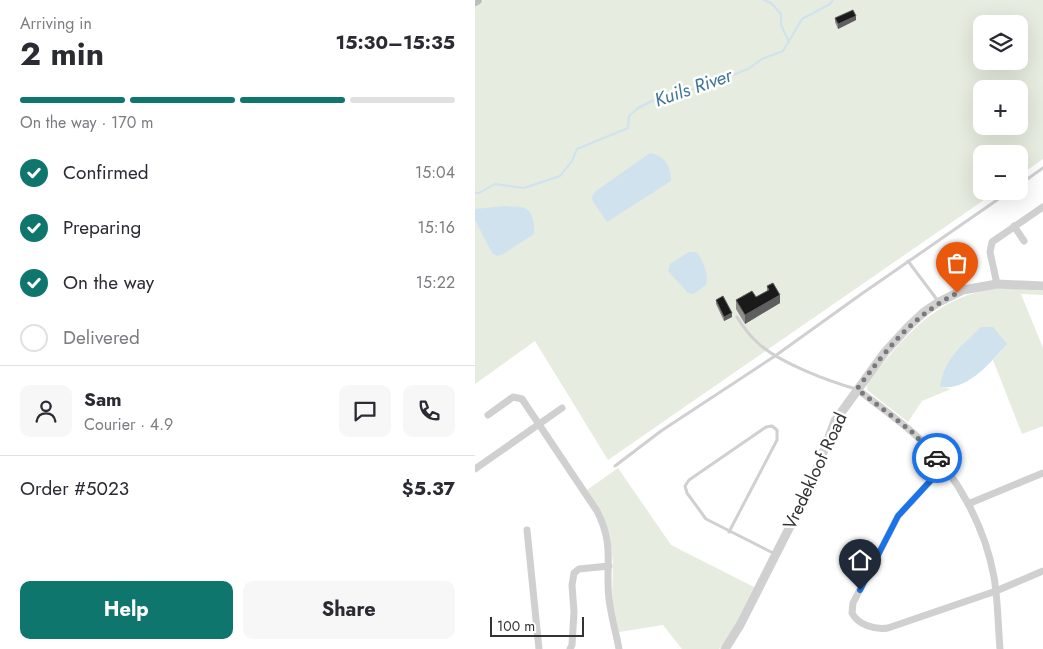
<!DOCTYPE html>
<meta charset="utf-8">
<style>
:root{--surface:#fff;--page:#f7f7f7;--text:#2b2b33;--muted:#7c7c81;--line:#e1e1e2;--accent:#0f766e}
body{margin:0;font-family:Jost,sans-serif;background:var(--page);color:var(--text);height:100vh;display:flex;flex-direction:column;font-size:19px;white-space:nowrap}
*{box-sizing:border-box;margin:0}
p{font-size:16px;color:var(--muted)}
.icon{flex:none;width:28px;height:28px;fill:none;stroke:currentColor;stroke-width:2;stroke-linecap:round;stroke-linejoin:round}
.map{position:relative;flex:1;overflow:hidden}
.side{display:flex;flex-direction:column;background:var(--surface);width:475px}
.side>*{flex:none}
.buttons{position:absolute;left:498px;top:15px;display:grid;gap:10px}
.buttons a{display:grid;place-items:center;width:55px;height:55px;border-radius:10px;background:var(--surface);box-shadow:0 5px 20px #0002;font-size:25px}
.scale{position:absolute;left:15px;bottom:12px;width:94px;box-sizing:border-box;padding-left:5px;border:2px solid #333;border-top:0;font-size:14px;line-height:18px;white-space:nowrap;color:#333;-webkit-text-stroke:4px #fff;paint-order:stroke}
.pin{position:absolute;display:grid;place-items:center;width:42px;height:42px;color:#fff;margin:-51px -21px;border-radius:50% 50% 50% 0;rotate:-45deg;box-shadow:0 0 5px #0007}
.pin .icon{rotate:45deg}
.courier{position:absolute;display:grid;place-items:center;width:50px;height:50px;margin:-25px;border:4px solid #1a73e8;border-radius:50%;background:#fff;color:#222;box-shadow:0 1px 6px #0007}
.overview em{font-style:normal;font-weight:700}
.overview div{display:flex;flex-direction:column-reverse}
.overview{display:flex;align-items:center;justify-content:space-between;height:85px;padding:0 20px}
h1{font-size:32px;font-weight:700;line-height:38px}
.bar{display:grid;grid-template-columns:repeat(4,1fr);gap:8px 5px;align-content:center;height:60px;padding:0 20px}
.bar i{height:6px;border-radius:4px;background:var(--line)}
.bar .on{background:var(--accent)}
.bar p{grid-column:span 4}
.line{display:flex;align-items:center;gap:12px;padding:0 20px;border-top:1px solid var(--line)}
.line div{flex:1}
.round{display:grid;place-items:center;flex:none;width:52px;height:52px;border-radius:10px;background:var(--page)}
ol{padding:0 20px;list-style:none}
li{display:flex;align-items:center;gap:15px;height:55px}
li p{margin-inline-start:auto}
li .icon{padding:5px;border-radius:50%;background:var(--accent);color:#fff;stroke-width:4}
li:last-child{color:var(--muted)}
li i{width:28px;height:28px;border:2px solid var(--line);border-radius:50%}
.action{display:flex;gap:10px;margin-top:auto;padding:10px 20px}
.action a{flex:1;height:58px;border-radius:10px;background:var(--accent);color:#fff;font-size:20px;font-weight:700;line-height:58px;text-align:center}
.action a+a{background:var(--page);color:var(--text)}
main{display:flex;flex:1;min-height:0}
.map>svg:first-child{display:block}
</style>
<main>
<section class="side">
<div class="overview"><div><h1>2 min</h1><p>Arriving in</p></div><em>15:30–15:35</em></div>
<div class="bar"><i class="on"></i><i class="on"></i><i class="on"></i><i></i><p>On the way · 170 m</p></div>
<ol>
<li><svg class="icon" aria-label="check" viewBox="0 0 24 24"><path d="M5 12l5 5 9-10"/></svg>Confirmed<p>15:04</p></li>
<li><svg class="icon" aria-label="check" viewBox="0 0 24 24"><path d="M5 12l5 5 9-10"/></svg>Preparing<p>15:16</p></li>
<li><svg class="icon" aria-label="check" viewBox="0 0 24 24"><path d="M5 12l5 5 9-10"/></svg>On the way<p>15:22</p></li>
<li><i></i>Delivered</li>
</ol>
<div class="line" style="height:90px"><a class="round"><svg class="icon" aria-label="person" viewBox="0 0 24 24"><circle cx="12" cy="8" r="4"/><path d="M4 21q1-7 8-7t8 7"/></svg></a><div><b>Sam</b><p>Courier · 4.9</p></div><a class="round"><svg class="icon" aria-label="chat" viewBox="0 0 24 24"><path d="M4 5h16v11H9l-5 4z"/></svg></a><a class="round"><svg class="icon" aria-label="phone" viewBox="0 0 24 24"><path d="M5 4h4l2 5-3 2q2 4 5 5l2-3 5 2v4C11 20 4 13 5 4z"/></svg></a></div>
<div class="line" style="height:65px"><div>Order #5023</div><b>$5.37</b></div>
<div class="action"><a>Help</a><a>Share</a></div>
</section>
<div class="map">
<svg width="568" height="649" viewBox="0 0 568 649">
<rect width="100%" height="100%" fill="#fff"/>
<g fill="#e6ecdf" fill-rule="evenodd">
<path d="M9,0H568V159L544,176V154H506V191H522L133,460L60,341L0,384V4ZM506,24H544V61H506ZM506,89H544V126H506Z"/>
<path d="M531,288L568,291V295L546,294L568,348V426L547,434L518,360L532,344L465,387L476,389L447,401L433,422L392,390V385L394,381C431,334 466,291 531,288Z"/>
<polygon points="143,468 196,545 279,587 260,625 244,649 207,649 188,625 144,632 137,600 138,563 135,536 125,510 112,490"/>
</g>
<g fill="#cfe2ee">
<path d="M175,153C190,156 196,166 196,181L132,222L117,200V196L121,191Z"/>
<path d="M30,206C36,207 41,206 46,207C58,209 60,224 59,234L28,254L22,256L17,253L0,220V209Z"/>
<path d="M214,252H221C228,259 234,275 231,285L218,294L213,293L193,271L195,264Z"/>
<path d="M518,327L532,344C515,363 493,391 465,387C470,357 485,348 506,327Z"/>
</g>
<g fill="none" stroke-linecap="round" stroke-linejoin="round">
<g stroke="#cfe2ee" stroke-width="2">
<polyline points="289,0 296,3 306,14 306,25 314,42"/>
<polyline points="0,193 4,193 20,184 49,188 85,176 97,161 102,149 153,128 154,116 163,108 183,98 208,92 258,75 273,69 287,59 308,51 327,19 355,4 358,0"/>
</g>
<g stroke="#d0d0d0" stroke-width="3">
<polyline points="544,185 568,168"/>
<polyline points="433,261 463,301"/>
<path d="M262,317C268,327 275,336 284,344C305,363 353,381 381,389"/>
<polyline points="140,466 186,431 300,356 385,295 535,191"/>
<polyline points="254,532 302,440 302,430 297,426 291,427 214,480 210,486 212,493 231,519 300,554"/>
</g>
<g stroke="#d0d0d0" stroke-width="7">
<polyline points="539,226 549,241"/>
<polyline points="522,284 515,252 517,242 568,207"/>
<path d="M382,389C404,406 427,422 447,441C483,477 510,527 519,577C523,601 523,625 525,649"/>
<path d="M13,415L38,397L47,399L122,511C140,546 130,565 134,599C136,616 141,632 144,649"/>
<path d="M469,466L423,516L378,603L377,613C383,625 400,630 413,628L521,591L568,571"/>
<polyline points="0,469 87,408"/>
<polyline points="493,504 568,473"/>
<polyline points="52,530 64,649"/>
<polyline points="95,649 97,645 99,612 97,585 99,573 104,569 134,566"/>
</g>
<polyline stroke="#d0d0d0" stroke-width="9" points="250,649 265,625 335,487 360,421 410,352 433,327 449,312 464,302 488,290 522,284 568,286"/>
<polyline stroke="#bdbdbd" stroke-width="10" points="0,1 2,0"/>
</g>
<g fill="#8c8c8c">
<polygon points="360,18 381,20 363,29 360,22"/>
<polygon points="292,286 305,303 270,324 261,309 261,300 281,297 292,291"/>
<polygon points="241,300 257,317 249,321 241,304"/>
</g>
<g fill="#5f5f5f">
<polygon points="381,16 381,20 363,29 363,24"/>
<polygon points="305,295 305,303 270,324 270,315"/>
<polygon points="257,313 257,317 249,321 249,317"/>
</g>
<g fill="#1a1a1a" stroke="#5f5f5f">
<polygon points="378,10 381,16 363,24 360,18"/>
<polygon points="298,283 305,295 270,315 261,300 277,291 281,297 294,290 292,286"/>
<polygon points="248,296 257,313 249,317 241,300"/>
</g>
<g fill="none" stroke-linecap="round" stroke-linejoin="round">
<path stroke="#7a7a7a" stroke-width="5" stroke-dasharray="0 9" d="M462,458L436,431L382,389C412,349 436,317 482,293"/>
<polyline stroke="#1a73e8" stroke-width="6" points="385,590 423,516 469,466 462,458"/>
</g>
<g text-anchor="middle" stroke-width="5" stroke-linejoin="round" paint-order="stroke">
<g font-size="18" fill="#333" stroke="#fff">
<text transform="translate(340 471) rotate(-65)" y="6">Vredekloof Road</text>
</g>
<g font-size="19" font-style="italic" fill="#3f7597" stroke="#fff">
<text transform="translate(218 87) rotate(-19)" y="7">Kuils River</text>
</g>
</g>
</svg>
<div class="buttons">
<a><svg class="icon" aria-label="layers" viewBox="0 0 24 24"><path d="M12 4l9 5-9 5-9-5zM3 14l9 5 9-5"/></svg></a>
<a>+</a>
<a>−</a>
</div>
<div class="scale">100 m</div>
<div class="pin" style="left:482px;top:293px;background:#ea580c"><svg class="icon" aria-label="bag" viewBox="0 0 24 24"><path d="M5 8h14l-1 12H6zM9 8a3 3 0 0 1 6 0"/></svg></div>
<div class="pin" style="left:385px;top:590px;background:#1f2937"><svg class="icon" aria-label="home" viewBox="0 0 24 24"><path d="M3 11l9-7 9 7M6 9v11h12V9"/></svg></div>
<div class="courier" style="left:462px;top:458px"><svg class="icon" aria-label="car" viewBox="0 0 24 24"><path d="M5 17H2v-5l4-1 3-4h7l3 4 3 1v5h-3M9 17h6M6 11h13"/><circle cx="7" cy="17" r="2"/><circle cx="17" cy="17" r="2"/></svg></div>
</div>
</main>
